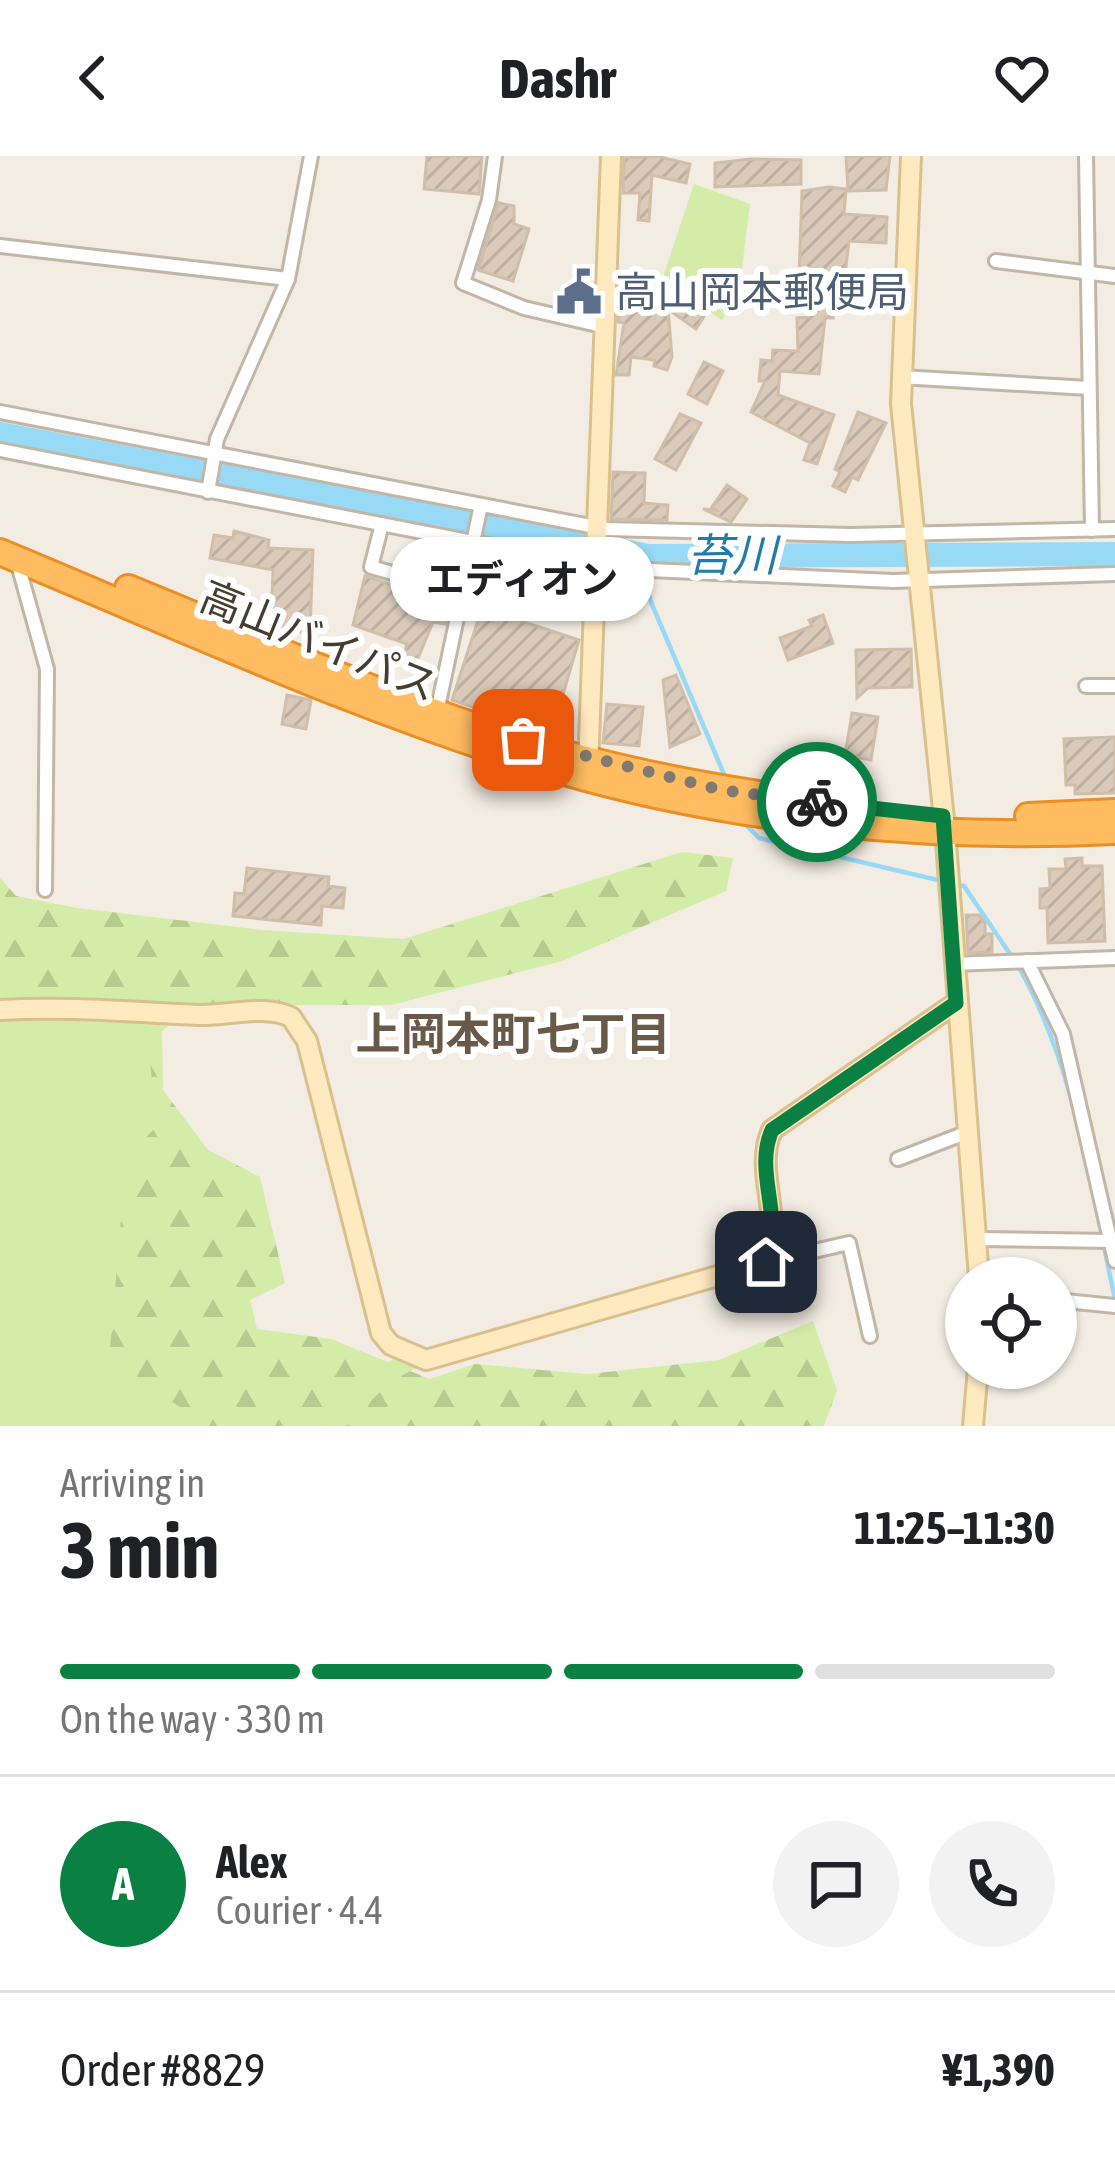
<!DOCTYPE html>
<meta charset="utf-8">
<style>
:root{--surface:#fff;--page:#f2f2f2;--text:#202124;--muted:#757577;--line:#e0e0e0;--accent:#0b8043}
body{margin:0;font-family:"Asap Condensed","Noto Sans JP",sans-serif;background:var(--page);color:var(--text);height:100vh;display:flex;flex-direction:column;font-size:45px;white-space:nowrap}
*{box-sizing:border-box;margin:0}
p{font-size:39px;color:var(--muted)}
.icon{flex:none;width:66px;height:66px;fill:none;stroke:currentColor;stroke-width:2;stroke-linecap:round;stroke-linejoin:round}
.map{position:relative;height:1270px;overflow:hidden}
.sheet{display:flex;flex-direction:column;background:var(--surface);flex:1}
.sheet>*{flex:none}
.fabs{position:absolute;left:945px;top:1101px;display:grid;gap:24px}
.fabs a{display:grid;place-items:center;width:132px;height:132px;border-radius:50%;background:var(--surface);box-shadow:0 3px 9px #0004;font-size:60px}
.pin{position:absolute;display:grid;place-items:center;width:102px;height:102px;color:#fff;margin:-51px;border-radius:24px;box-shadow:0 6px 18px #0006}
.courier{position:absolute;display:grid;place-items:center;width:120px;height:120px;margin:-60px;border:9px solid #0b8043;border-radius:50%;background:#fff;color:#222;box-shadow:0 3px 15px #0007}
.bubble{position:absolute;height:84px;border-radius:42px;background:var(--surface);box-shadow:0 3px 9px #0004;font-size:39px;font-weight:700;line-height:84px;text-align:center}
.headline em{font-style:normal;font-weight:700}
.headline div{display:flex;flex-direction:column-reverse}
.headline{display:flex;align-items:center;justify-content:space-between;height:204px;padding:0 60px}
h1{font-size:78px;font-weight:700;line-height:90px}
.bar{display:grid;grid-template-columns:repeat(4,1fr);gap:18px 12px;align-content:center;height:144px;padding:0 60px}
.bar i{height:15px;border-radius:9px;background:var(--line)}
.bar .selected{background:var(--accent)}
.bar p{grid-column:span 4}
.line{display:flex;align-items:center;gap:30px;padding:0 60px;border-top:3px solid var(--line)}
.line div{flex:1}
.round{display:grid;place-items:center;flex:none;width:126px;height:126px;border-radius:63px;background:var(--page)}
header{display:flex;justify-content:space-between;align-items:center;height:156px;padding:0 60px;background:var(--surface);font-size:54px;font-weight:700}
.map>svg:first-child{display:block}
</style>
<header><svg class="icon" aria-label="back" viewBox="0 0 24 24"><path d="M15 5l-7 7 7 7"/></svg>Dashr<svg class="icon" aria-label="heart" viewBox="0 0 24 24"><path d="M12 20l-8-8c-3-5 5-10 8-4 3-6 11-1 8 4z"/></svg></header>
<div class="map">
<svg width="1115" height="1270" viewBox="0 0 1115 1270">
<defs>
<pattern id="forest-firs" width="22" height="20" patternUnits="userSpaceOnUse" patternTransform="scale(3)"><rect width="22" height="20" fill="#d3eca7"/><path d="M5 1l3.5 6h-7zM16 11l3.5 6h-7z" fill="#b6cb90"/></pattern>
<pattern id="building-hatch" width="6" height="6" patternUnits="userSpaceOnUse" patternTransform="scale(3)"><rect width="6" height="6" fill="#d9caba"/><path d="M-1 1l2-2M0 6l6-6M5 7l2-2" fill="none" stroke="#bcaea0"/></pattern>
</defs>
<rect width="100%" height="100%" fill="#f3ece2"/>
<polygon fill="url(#forest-firs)" points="682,696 733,702 726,735 562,805 391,849 195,849 162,875 163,934 208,994 260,1021 285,1127 250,1144 257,1173 331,1183 430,1223 475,1208 588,1218 719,1204 813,1165 837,1234 824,1270 27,1270 0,952 0,722 16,740 77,752 262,774 404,783"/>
<g fill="#d3eca7">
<polygon points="694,28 750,48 739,136 722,164 662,124"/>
<polygon points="87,858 133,862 148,881 156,971 126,1003 109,1206 210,1270 0,1270 0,862"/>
<polygon points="393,1203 419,1210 389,1227 346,1270 327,1270 343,1242"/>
</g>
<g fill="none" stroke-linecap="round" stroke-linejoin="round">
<g stroke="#98d9f6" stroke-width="4.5">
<polyline points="649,400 646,427 651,446 726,623"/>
<polyline points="744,667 759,682 942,725"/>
<polyline points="953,728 964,730 1012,801"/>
<path d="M1018,810C1076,911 1090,1031 1115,1143"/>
</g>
<polyline stroke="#98d9f6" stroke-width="24" points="0,278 649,400 1115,398"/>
</g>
<g fill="url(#building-hatch)" stroke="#d1bea9" stroke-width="3">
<polygon points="427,0 482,0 479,38 424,33"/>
<polygon points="656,0 690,8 686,27 652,19 649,65 638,64 640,37 623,37 624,2"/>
<polygon points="846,0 890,0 886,34 848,35"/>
<polygon points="751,3 801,4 801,28 715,31 715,7"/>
<polygon points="829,31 846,33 844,58 887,61 886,87 849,85 844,127 799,122 802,35"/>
<polygon points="499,47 514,50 514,68 529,73 513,125 478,114"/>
<polygon points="627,124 648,125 646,153 662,129 705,159 696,173 668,153 672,201 667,214 654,210 655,204 631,201 629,219 616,219 624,167 618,166 619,153"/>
<polygon points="832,143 833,162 825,162 819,218 780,215 778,239 834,259 817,308 804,304 810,287 751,256 765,225 759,225 761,204 772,205 773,194 798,195 797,162 809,161 809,144"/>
<polygon points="704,206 723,215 707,248 688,238"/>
<polygon points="858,256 886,267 858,324 852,321 845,336 833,330 840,316 835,313"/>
<polygon points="680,258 701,267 676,314 655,303"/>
<polygon points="613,316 645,317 644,347 668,349 667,364 611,363"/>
<polygon points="727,329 747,343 731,366 703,353 716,354 712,351"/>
<polygon points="234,375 269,384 268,392 313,394 310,476 277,475 271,469 273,414 210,402 214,379 233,382"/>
<polygon points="365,420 449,448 445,468 433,466 414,512 401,508 407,488 353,469"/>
<polygon points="482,452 579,484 556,562 542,558 537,573 452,544"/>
<polygon points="823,459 833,487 788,504 780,482 812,470 809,464"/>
<polygon points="911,493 912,531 868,532 857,542 856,494"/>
<polygon points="676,519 700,578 670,591 663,524"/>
<polygon points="287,539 311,544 306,573 282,568"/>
<polygon points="607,548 643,551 639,590 603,587"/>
<polygon points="852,557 878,561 871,604 845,599"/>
<polygon points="1115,581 1115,637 1075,638 1075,629 1066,629 1064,583"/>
<polygon points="1082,702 1082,710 1102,710 1105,785 1048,787 1047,752 1040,752 1040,733 1050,732 1049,713 1066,713 1065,703"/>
<polygon points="247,712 329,721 328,730 345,732 343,752 322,750 321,769 233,760 235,737 244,738"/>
<polygon points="966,759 979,759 985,767 985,778 992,778 992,796 968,797"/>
</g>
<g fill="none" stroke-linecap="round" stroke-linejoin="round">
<g stroke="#c2b6a7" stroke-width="18">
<g id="street">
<polyline points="495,0 489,44 463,127 524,152 606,171"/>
<polyline points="1086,0 1092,374"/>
<polyline points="0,90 288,123"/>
<polyline points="996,105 1115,120"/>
<polyline points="900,221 1089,232"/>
<polyline points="0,256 606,373 850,379 1115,373"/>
<polyline points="0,294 607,412 893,425 1115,418"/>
<polyline points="208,336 217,283 288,123 311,0"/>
<polyline points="382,368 371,411 463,437"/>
<polyline points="22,405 19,412 47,513 45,734"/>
<polyline points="1086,530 1115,530"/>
<polyline points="437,556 481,349"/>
<polyline points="1027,805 1063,878 1115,1105"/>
<polyline points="953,808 1115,802"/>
<polyline points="898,1003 968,976"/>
<polyline points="978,1083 1111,1085"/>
<polyline points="766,1106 849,1087 870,1180"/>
<polyline points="1056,1144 1115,1150"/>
</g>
</g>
<g stroke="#dac08f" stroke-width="24">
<g id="secondary">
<polyline points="911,0 901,248 945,673 979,1122"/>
<polyline points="588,611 611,0"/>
<path d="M0,854C67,850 131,856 198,859C228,860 264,848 291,861L307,885L381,1177L391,1189L426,1204L766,1106C785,1063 753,1016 772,974L956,847"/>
<polyline points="973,1270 978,1212"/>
</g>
</g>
<g stroke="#eb8f24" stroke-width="30">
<g id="highway">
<path d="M0,396C184,472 367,558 558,614C735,666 931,684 1115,675"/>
<path d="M128,432C279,493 430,564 589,604C675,626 761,640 849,650"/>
<polyline points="1028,660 1115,656"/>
</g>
</g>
<use href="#street" stroke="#fff" stroke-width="12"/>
<use href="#secondary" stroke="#ffeac0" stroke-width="18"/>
<use href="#highway" stroke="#ffbc61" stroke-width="24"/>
</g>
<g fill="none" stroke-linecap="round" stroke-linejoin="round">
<polyline stroke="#827a70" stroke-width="12" stroke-dasharray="0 21.6" points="523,584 721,634 817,646"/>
<path stroke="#0b8043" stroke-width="15" d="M766,1106C785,1063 753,1016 772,974L956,847L943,660L817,646"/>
</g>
<defs>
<g id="civic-bare" transform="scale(3.6)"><path d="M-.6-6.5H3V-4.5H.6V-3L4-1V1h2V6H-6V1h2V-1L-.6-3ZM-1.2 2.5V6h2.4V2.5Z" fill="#5c6f8a" stroke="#fff" stroke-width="2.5" paint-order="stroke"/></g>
</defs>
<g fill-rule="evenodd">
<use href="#civic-bare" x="579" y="136"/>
</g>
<g text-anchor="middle" stroke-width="12" stroke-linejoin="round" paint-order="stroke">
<g font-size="42" fill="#4e5e75" stroke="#fff" text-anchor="start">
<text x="615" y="151">高山岡本郵便局</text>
</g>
<g font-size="42" fill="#453c32" stroke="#fff">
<text transform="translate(319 485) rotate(22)" y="15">高山バイパス</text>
</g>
<g font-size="45" font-style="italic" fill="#217ca9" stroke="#fff">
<text x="732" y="415">苔川</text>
</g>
<g font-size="45" font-weight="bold" fill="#695949" stroke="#fff">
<text x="513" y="894">上岡本町七丁目</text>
</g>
</g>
</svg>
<div class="fabs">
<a><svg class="icon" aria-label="locate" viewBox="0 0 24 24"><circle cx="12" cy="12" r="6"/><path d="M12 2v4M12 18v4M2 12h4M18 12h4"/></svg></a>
</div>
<div class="pin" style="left:523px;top:584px;background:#ea580c"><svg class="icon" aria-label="bag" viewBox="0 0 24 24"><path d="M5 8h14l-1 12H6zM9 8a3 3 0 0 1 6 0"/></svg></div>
<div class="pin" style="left:766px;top:1106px;background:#1f2937"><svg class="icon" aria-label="home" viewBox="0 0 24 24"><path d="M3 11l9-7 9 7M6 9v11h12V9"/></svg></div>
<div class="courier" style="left:817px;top:646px"><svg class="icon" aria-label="bike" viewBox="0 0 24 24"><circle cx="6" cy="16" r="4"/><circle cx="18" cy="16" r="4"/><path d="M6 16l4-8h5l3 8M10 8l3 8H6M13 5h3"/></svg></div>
<div class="bubble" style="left:390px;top:381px;width:264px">エディオン</div>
</div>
<section class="sheet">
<div class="headline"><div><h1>3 min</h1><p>Arriving in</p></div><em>11:25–11:30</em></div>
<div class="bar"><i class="selected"></i><i class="selected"></i><i class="selected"></i><i></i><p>On the way · 330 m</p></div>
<div class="line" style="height:216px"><b class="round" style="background:var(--accent);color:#fff">A</b><div><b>Alex</b><p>Courier · 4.4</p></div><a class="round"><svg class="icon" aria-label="chat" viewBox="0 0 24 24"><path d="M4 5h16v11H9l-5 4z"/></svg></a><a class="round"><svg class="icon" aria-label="phone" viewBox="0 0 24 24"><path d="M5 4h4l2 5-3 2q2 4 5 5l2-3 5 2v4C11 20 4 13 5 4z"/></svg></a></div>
<div class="line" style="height:156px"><div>Order #8829</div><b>¥1,390</b></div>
</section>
